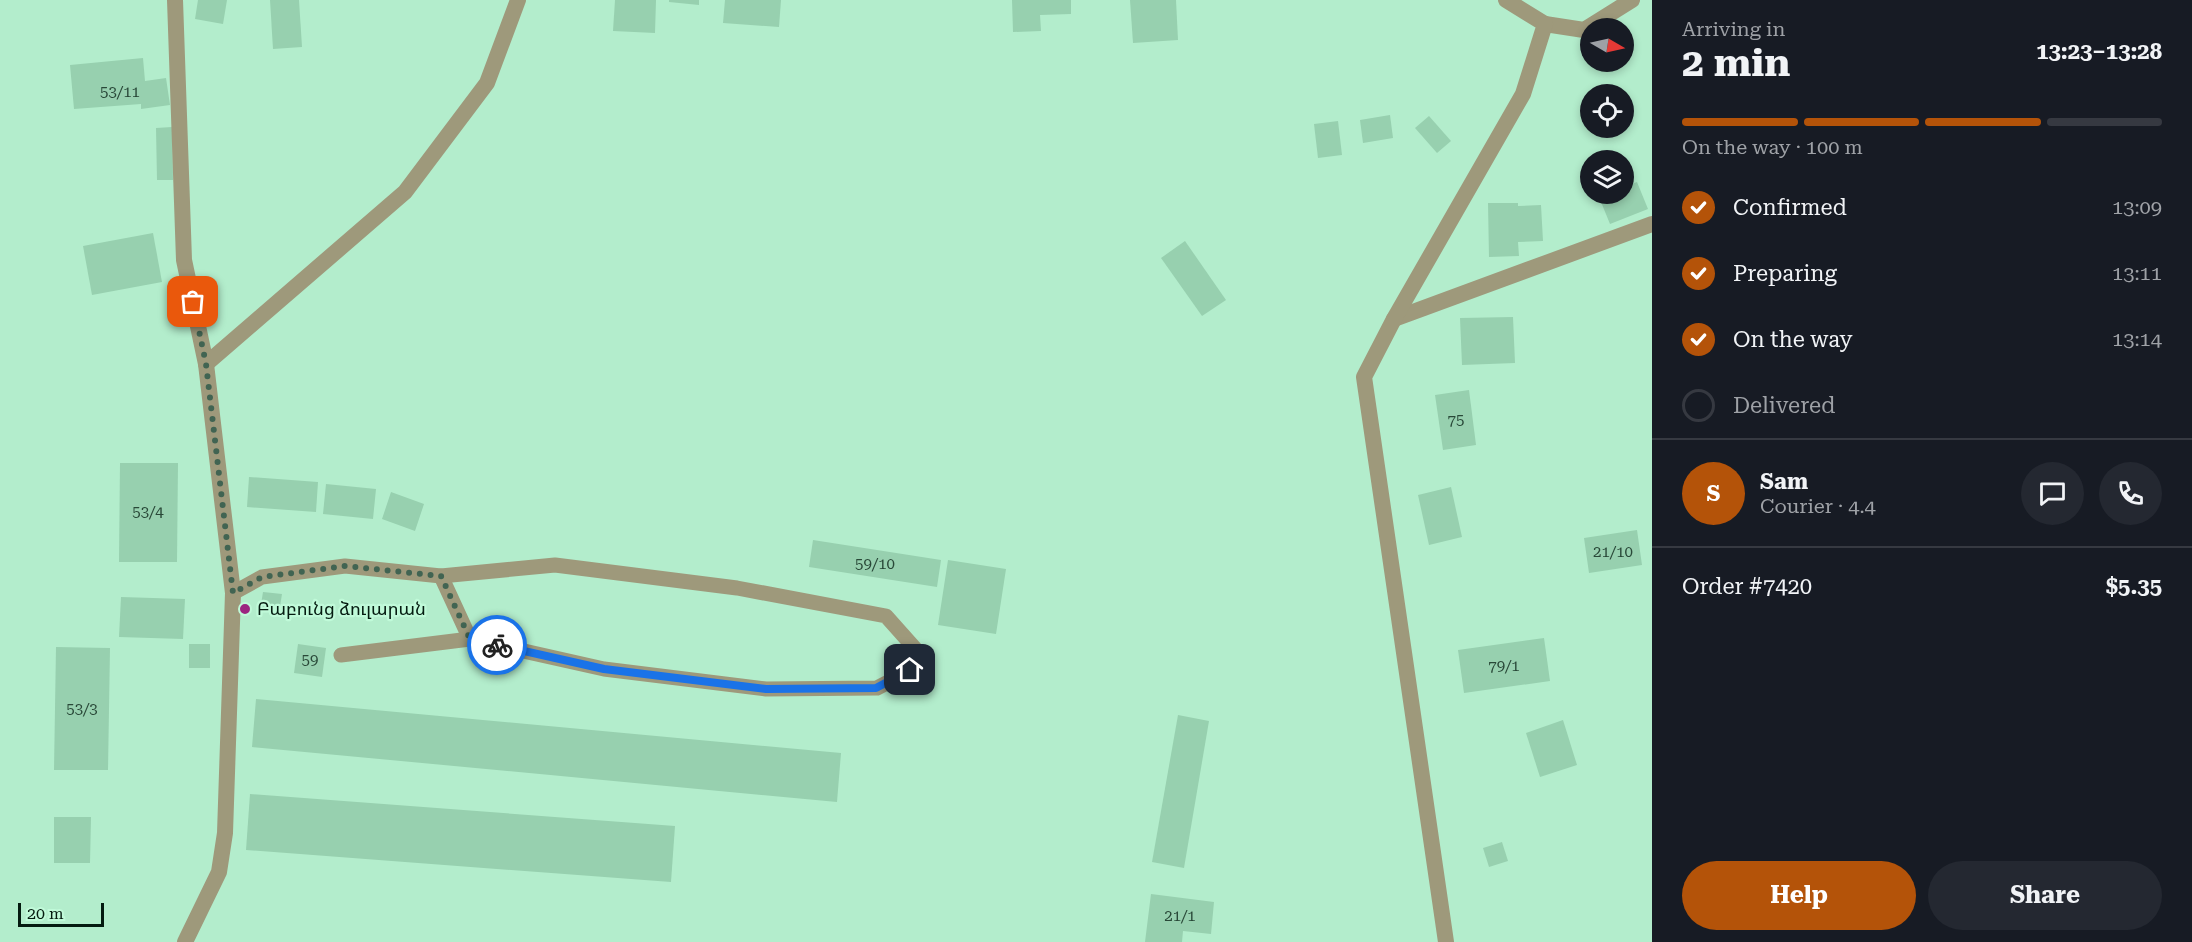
<!DOCTYPE html>
<meta charset="utf-8">
<style>
:root{--surface:#171b24;--page:#242831;--text:#f1f3f6;--muted:#9ea1a6;--line:#363941;--accent:#b45309}
body{margin:0;font-family:"Roboto Serif","Noto Sans Armenian",serif;background:var(--page);color:var(--text);height:100vh;display:flex;flex-direction:column;font-size:22px;white-space:nowrap}
*{box-sizing:border-box;margin:0}
p{font-size:20px;color:var(--muted)}
.icon{flex:none;width:33px;height:33px;fill:none;stroke:currentColor;stroke-width:2;stroke-linecap:round;stroke-linejoin:round}
.map{position:relative;flex:1;overflow:hidden}
.drawer{display:flex;flex-direction:column;background:var(--surface);width:540px}
.drawer>*{flex:none}
.needle{width:39px;rotate:99deg}
.fabs{position:absolute;left:1580px;top:18px;display:grid;gap:12px}
.fabs a{display:grid;place-items:center;width:54px;height:54px;border-radius:50%;background:var(--surface);box-shadow:0 3px 9px #0003;font-size:30px}
.scale{position:absolute;left:18px;bottom:15px;width:86px;box-sizing:border-box;padding-left:6px;border:3px solid #041b10;border-top:0;font-size:16px;line-height:21px;white-space:nowrap;color:#041b10;-webkit-text-stroke:4px #c0fad9;paint-order:stroke}
.pin{position:absolute;display:grid;place-items:center;width:51px;height:51px;color:#fff;margin:-26px;border-radius:12px;box-shadow:0 3px 9px #0006}
.courier{position:absolute;display:grid;place-items:center;width:60px;height:60px;margin:-30px;border:4px solid #1a73e8;border-radius:50%;background:#fff;color:#222;box-shadow:0 2px 8px #0007}
.head em{font-style:normal;font-weight:700}
.head div{display:flex;flex-direction:column-reverse}
.head{display:flex;align-items:center;justify-content:space-between;height:102px;padding:0 30px}
h1{font-size:39px;font-weight:700;line-height:45px}
.bar{display:grid;grid-template-columns:repeat(4,1fr);gap:9px 6px;align-content:center;height:72px;padding:0 30px}
.bar i{height:8px;border-radius:4px;background:var(--line)}
.bar .active{background:var(--accent)}
.bar p{grid-column:span 4}
.line{display:flex;align-items:center;gap:15px;padding:0 30px;border-top:2px solid var(--line)}
.line div{flex:1}
.round{display:grid;place-items:center;flex:none;width:63px;height:63px;border-radius:32px;background:var(--page)}
ol{padding:0 30px;list-style:none}
li{display:flex;align-items:center;gap:18px;height:66px}
li p{margin-inline-start:auto}
li .icon{padding:6px;border-radius:50%;background:var(--accent);color:#fff;stroke-width:4}
li:last-child{color:var(--muted)}
li i{width:33px;height:33px;border:3px solid var(--line);border-radius:50%}
.primary-button{display:flex;gap:12px;margin-top:auto;padding:12px 30px}
.primary-button a{flex:1;height:69px;border-radius:36px;background:var(--accent);color:#fff;font-size:24px;font-weight:700;line-height:69px;text-align:center}
.primary-button a+a{background:var(--page);color:var(--text)}
main{display:flex;flex:1;min-height:0}
.map>svg:first-child{display:block}
</style>
<main>
<div class="map">
<svg width="1652" height="942" viewBox="0 0 1652 942">
<rect width="100%" height="100%" fill="#b3edcc"/>
<g fill="#97d0af">
<polygon points="198,0 227,0 223,24 195,19"/>
<polygon points="270,0 299,0 302,47 273,49"/>
<polygon points="615,0 656,0 655,33 613,31"/>
<polygon points="669,0 699,0 699,5 669,2"/>
<polygon points="725,0 781,0 779,27 723,23"/>
<polygon points="1012,0 1071,0 1071,14 1040,15 1041,31 1013,32"/>
<polygon points="1130,0 1176,0 1178,40 1133,43"/>
<polygon points="143,58 145,81 166,78 170,105 141,109 141,104 74,109 70,65"/>
<polygon points="1390,115 1393,138 1363,143 1360,120"/>
<polygon points="1429,116 1451,141 1437,153 1415,128"/>
<polygon points="1338,121 1342,155 1318,158 1314,124"/>
<polygon points="172,127 173,180 157,180 156,128"/>
<polygon points="1637,182 1648,209 1610,224 1599,197 1608,194 1623,194 1623,187"/>
<polygon points="1488,203 1518,203 1518,206 1541,205 1543,241 1518,242 1519,256 1489,257"/>
<polygon points="153,233 162,282 92,295 83,246"/>
<polygon points="1185,241 1226,300 1202,316 1161,258"/>
<polygon points="1513,317 1515,363 1462,365 1460,318"/>
<polygon points="1469,390 1476,445 1443,450 1435,395"/>
<polygon points="120,463 178,463 177,562 119,562"/>
<polygon points="249,477 318,482 316,512 247,507"/>
<polygon points="326,484 376,489 373,519 323,514"/>
<polygon points="1451,487 1462,537 1429,545 1418,495"/>
<polygon points="391,492 424,504 415,531 382,519"/>
<polygon points="1637,530 1642,565 1589,573 1584,538"/>
<polygon points="813,540 941,560 937,587 809,567"/>
<polygon points="948,560 1006,569 996,634 938,625"/>
<polygon points="263,592 282,594 279,613 260,611"/>
<polygon points="121,597 185,599 183,639 119,637"/>
<polygon points="1544,638 1550,681 1464,693 1458,650"/>
<rect x="189" y="644" width="21" height="24"/>
<polygon points="298,644 326,648 322,677 294,673"/>
<polygon points="56,647 110,648 108,770 54,770"/>
<polygon points="256,699 841,753 837,802 252,747"/>
<polygon points="1178,715 1209,721 1184,868 1152,862"/>
<polygon points="1563,720 1577,765 1540,777 1526,733"/>
<polygon points="250,794 675,826 671,882 246,850"/>
<polygon points="54,817 91,817 90,863 54,863"/>
<polygon points="1502,842 1508,861 1489,867 1483,848"/>
<polygon points="1151,894 1214,902 1211,934 1183,931 1182,942 1145,942"/>
</g>
<g fill="none" stroke-linecap="round" stroke-linejoin="round">
<g stroke="#9e997b" stroke-width="15">
<polyline points="441,576 470,639"/>
<polyline points="233,593 262,577 345,566 441,576 555,565 737,588 886,616 927,662 877,688 766,689 604,669 470,639 341,655"/>
</g>
<g stroke="#9e997b" stroke-width="16">
<polyline points="175,0 184,260 206,364 233,593 225,833 219,872 185,942"/>
<polyline points="1545,24 1584,30 1632,0"/>
<polyline points="1394,319 1652,224"/>
<polyline points="206,364 405,192 487,83 518,0"/>
<polyline points="1446,942 1364,377 1394,319 1523,94 1545,24 1506,0"/>
</g>
</g>
<g fill="none" stroke-linecap="round" stroke-linejoin="round">
<polyline stroke="#416452" stroke-width="6" stroke-dasharray="0 10.8" points="193,302 206,364 233,593 262,577 345,566 441,576 470,639 497,645"/>
<polyline stroke="#1a73e8" stroke-width="8" points="497,645 604,669 766,689 876,688 910,670"/>
</g>
<circle fill="#9c2580" stroke="#c0fad9" stroke-width="2" cx="245" cy="609" r="6"/>
<g text-anchor="middle" stroke-width="4.5" stroke-linejoin="round" paint-order="stroke">
<g font-size="15" fill="#294838">
<text x="120" y="97">53/11</text>
<text x="1456" y="425">75</text>
<text x="148" y="517">53/4</text>
<text x="1613" y="557">21/10</text>
<text x="875" y="569">59/10</text>
<text x="310" y="665">59</text>
<text x="1504" y="671">79/1</text>
<text x="82" y="714">53/3</text>
<text x="1180" y="921">21/1</text>
</g>
<g font-size="18" fill="#041b10" stroke="#c0fad9" text-anchor="start">
<text x="257" y="615">Բաբունց ձուլարան</text>
</g>
</g>
</svg>
<div class="fabs">
<a><svg class="needle" viewBox="-14 -14 28 28"><path d="M0-13l5 13h-10z" fill="#e53935"/><path d="M0 13l5-13h-10z" fill="#9ea1a6"/></svg></a>
<a><svg class="icon" aria-label="locate" viewBox="0 0 24 24"><circle cx="12" cy="12" r="6"/><path d="M12 2v4M12 18v4M2 12h4M18 12h4"/></svg></a>
<a><svg class="icon" aria-label="layers" viewBox="0 0 24 24"><path d="M12 4l9 5-9 5-9-5zM3 14l9 5 9-5"/></svg></a>
</div>
<div class="scale">20 m</div>
<div class="pin" style="left:193px;top:302px;background:#ea580c"><svg class="icon" aria-label="bag" viewBox="0 0 24 24"><path d="M5 8h14l-1 12H6zM9 8a3 3 0 0 1 6 0"/></svg></div>
<div class="pin" style="left:910px;top:670px;background:#1f2937"><svg class="icon" aria-label="home" viewBox="0 0 24 24"><path d="M3 11l9-7 9 7M6 9v11h12V9"/></svg></div>
<div class="courier" style="left:497px;top:645px"><svg class="icon" aria-label="bike" viewBox="0 0 24 24"><circle cx="6" cy="16" r="4"/><circle cx="18" cy="16" r="4"/><path d="M6 16l4-8h5l3 8M10 8l3 8H6M13 5h3"/></svg></div>
</div>
<section class="drawer">
<div class="head"><div><h1>2 min</h1><p>Arriving in</p></div><em>13:23–13:28</em></div>
<div class="bar"><i class="active"></i><i class="active"></i><i class="active"></i><i></i><p>On the way · 100 m</p></div>
<ol>
<li><svg class="icon" aria-label="check" viewBox="0 0 24 24"><path d="M5 12l5 5 9-10"/></svg>Confirmed<p>13:09</p></li>
<li><svg class="icon" aria-label="check" viewBox="0 0 24 24"><path d="M5 12l5 5 9-10"/></svg>Preparing<p>13:11</p></li>
<li><svg class="icon" aria-label="check" viewBox="0 0 24 24"><path d="M5 12l5 5 9-10"/></svg>On the way<p>13:14</p></li>
<li><i></i>Delivered</li>
</ol>
<div class="line" style="height:108px"><b class="round" style="background:var(--accent);color:#fff">S</b><div><b>Sam</b><p>Courier · 4.4</p></div><a class="round"><svg class="icon" aria-label="chat" viewBox="0 0 24 24"><path d="M4 5h16v11H9l-5 4z"/></svg></a><a class="round"><svg class="icon" aria-label="phone" viewBox="0 0 24 24"><path d="M5 4h4l2 5-3 2q2 4 5 5l2-3 5 2v4C11 20 4 13 5 4z"/></svg></a></div>
<div class="line" style="height:78px"><div>Order #7420</div><b>$5.35</b></div>
<div class="primary-button"><a>Help</a><a>Share</a></div>
</section>
</main>
